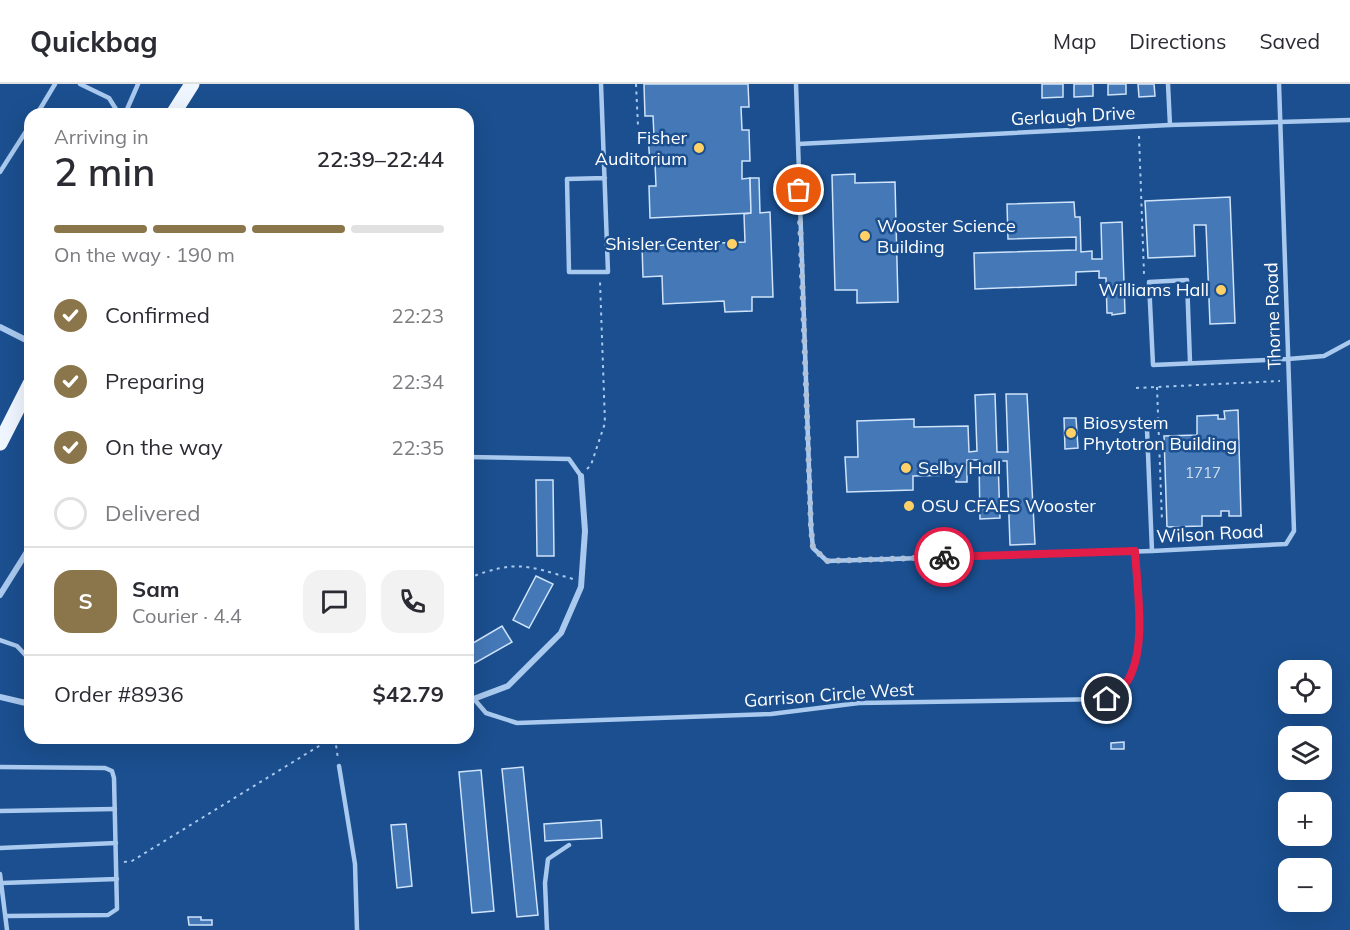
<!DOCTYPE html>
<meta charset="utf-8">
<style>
:root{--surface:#fff;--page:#f2f2f3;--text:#2b2b33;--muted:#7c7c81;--line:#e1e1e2;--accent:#8a764a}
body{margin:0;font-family:Mulish,sans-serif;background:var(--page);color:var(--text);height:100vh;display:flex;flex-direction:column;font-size:22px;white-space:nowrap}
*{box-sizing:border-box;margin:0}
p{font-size:20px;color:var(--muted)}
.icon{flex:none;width:33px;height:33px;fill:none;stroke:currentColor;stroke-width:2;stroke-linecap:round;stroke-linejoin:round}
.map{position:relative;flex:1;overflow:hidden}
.drawer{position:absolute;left:24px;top:24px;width:450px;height:636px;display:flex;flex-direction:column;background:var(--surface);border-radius:18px;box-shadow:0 6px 24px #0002}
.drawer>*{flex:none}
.controls{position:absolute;left:1278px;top:576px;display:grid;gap:12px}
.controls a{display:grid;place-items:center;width:54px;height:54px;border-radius:12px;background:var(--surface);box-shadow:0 6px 24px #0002;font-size:30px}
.pin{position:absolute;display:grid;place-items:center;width:51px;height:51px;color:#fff;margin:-26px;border:3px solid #fff;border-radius:50%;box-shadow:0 2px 6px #0007}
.courier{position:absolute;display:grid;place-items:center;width:60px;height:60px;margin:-30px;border:4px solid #e11d48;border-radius:50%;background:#fff;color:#222;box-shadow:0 2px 8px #0007}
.summary em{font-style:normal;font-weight:600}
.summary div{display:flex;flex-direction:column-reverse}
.summary{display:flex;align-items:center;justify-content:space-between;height:102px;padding:0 30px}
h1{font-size:39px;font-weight:600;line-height:45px}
.bar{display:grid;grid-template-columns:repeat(4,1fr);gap:9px 6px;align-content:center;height:72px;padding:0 30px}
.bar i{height:8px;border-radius:4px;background:var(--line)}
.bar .current{background:var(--accent)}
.bar p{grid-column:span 4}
.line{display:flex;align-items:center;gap:15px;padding:0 30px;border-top:2px solid var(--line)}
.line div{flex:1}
.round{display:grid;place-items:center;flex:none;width:63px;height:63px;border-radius:18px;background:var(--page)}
ol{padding:0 30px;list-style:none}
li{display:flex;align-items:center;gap:18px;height:66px}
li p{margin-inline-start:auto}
li .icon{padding:6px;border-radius:50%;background:var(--accent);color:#fff;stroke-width:4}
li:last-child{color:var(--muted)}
li i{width:33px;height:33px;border:3px solid var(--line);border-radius:50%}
header{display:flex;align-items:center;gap:36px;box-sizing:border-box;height:84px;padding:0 30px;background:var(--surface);border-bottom:2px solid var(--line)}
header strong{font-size:28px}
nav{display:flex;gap:33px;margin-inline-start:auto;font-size:21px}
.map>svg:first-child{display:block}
</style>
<header>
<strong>Quickbag</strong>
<nav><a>Map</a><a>Directions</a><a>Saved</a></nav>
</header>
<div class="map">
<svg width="1350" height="846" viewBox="0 0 1350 846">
<rect width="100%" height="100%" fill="#1b4f8f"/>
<g fill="#4478b7" stroke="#cfe3fa" stroke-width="1.5">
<polygon points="644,0 748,0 749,23 741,23 742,46 749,46 750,77 742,77 742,95 750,94 751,129 650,134 649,102 656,102 655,79 650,79 648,52 654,52 653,32 645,32"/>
<polygon points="1042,0 1063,0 1063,13 1042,14"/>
<polygon points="1074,0 1093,0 1093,12 1074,13"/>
<polygon points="1108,0 1126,0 1126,10 1108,11"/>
<polygon points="1138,0 1154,0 1155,12 1139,13"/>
<polygon points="855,90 855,99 895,98 898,218 857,219 857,206 835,206 832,91"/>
<polygon points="750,94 759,94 760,129 770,128 773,213 752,213 752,227 725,228 724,217 663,220 662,192 643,193 642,162 745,158 744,130 751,129"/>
<polygon points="1230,113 1235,239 1210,240 1206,141 1194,141 1195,172 1148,174 1145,117"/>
<polygon points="1074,118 1075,133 1080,133 1081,168 1092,167 1092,175 1102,175 1101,139 1122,138 1125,229 1112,231 1112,229 1107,229 1106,194 1099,194 1099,187 1076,188 1076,201 975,205 974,169 1076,166 1076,153 1008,155 1007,120"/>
<polygon points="995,310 997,368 1008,368 1006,310 1027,310 1035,460 1010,461 1007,377 998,377 1000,434 980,435 979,376 967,376 967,398 956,398 956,391 913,392 913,406 847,408 845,373 858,373 857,337 914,335 914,343 968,342 969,368 977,367 975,311"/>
<polygon points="1238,326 1241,432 1229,432 1229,427 1221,427 1221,432 1202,432 1202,442 1167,443 1164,352 1197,351 1197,332 1218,331 1218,335 1225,335 1224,327"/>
<polygon points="1064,334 1076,334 1078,364 1065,365"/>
<polygon points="536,396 553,396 554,472 537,472"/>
<polygon points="536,492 553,500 529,544 513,536"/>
<polygon points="502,542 512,558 468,583 468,562"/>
<polygon points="1124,658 1124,665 1111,665 1111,659"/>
<polygon points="523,683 538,831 517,833 502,685"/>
<polygon points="481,686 494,827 472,829 459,688"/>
<polygon points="601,736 602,754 545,757 544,740"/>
<polygon points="406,740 412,802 397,804 391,741"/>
<polygon points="188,833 201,833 201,836 212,836 212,841 189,841"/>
</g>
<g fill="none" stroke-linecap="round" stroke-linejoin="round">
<g stroke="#a9c9ee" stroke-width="2" stroke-dasharray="3 4.5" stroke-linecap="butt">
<polyline points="636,0 638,42"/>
<polyline points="1139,52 1144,190"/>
<polyline points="1157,303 1162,437"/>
<polyline points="1136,304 1280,297"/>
<polyline points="587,385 591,381 605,339 600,197"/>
<path d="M468,494C517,476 525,481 573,495"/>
<polyline points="335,654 338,675"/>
<polyline points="124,778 132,777 332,654"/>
</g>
<g stroke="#a9c9ee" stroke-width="4.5">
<polyline points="80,0 109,14 119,30"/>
<polyline points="601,0 608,188 569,188 567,95 605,94"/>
<polyline points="796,0 811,444 813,464 827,477 1152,467 1286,460 1294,447 1279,0"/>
<polyline points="1168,0 1170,41"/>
<polyline points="37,30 55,0"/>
<polyline points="125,30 138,0"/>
<polyline points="798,60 1170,41 1350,36"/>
<polyline points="0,88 30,41"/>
<polyline points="1190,278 1187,196 1149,198 1153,281 1288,275 1324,272 1350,258"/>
<polyline points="1147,345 1152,467"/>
<polyline points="468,373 569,375 581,392"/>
<polyline points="0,556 17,562 30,576"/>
<path d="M474,615L486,629L517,639L771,630L859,619L1107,615C1114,609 1124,604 1128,596C1146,564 1137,504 1135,467"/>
<polyline points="339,682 355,780 357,846"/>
<polyline points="0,683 105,684 112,687 114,694 117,825 108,831 6,832"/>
<polyline points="0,727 115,725"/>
<polyline points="0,764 116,759"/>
<polyline points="0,790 7,846"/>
<polyline points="2,799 117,795"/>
<polyline points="547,846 545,799 548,775 569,761"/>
</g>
<g stroke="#a9c9ee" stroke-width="6">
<polyline points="0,243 30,258"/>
<polyline points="0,511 30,463"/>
<polyline points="0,613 30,620"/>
<polyline points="468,617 508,602 561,549 581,503 585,447 581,392"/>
</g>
<g stroke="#f0f6ff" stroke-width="15">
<polyline points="173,30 192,0"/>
<polyline points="0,359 30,300"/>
</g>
</g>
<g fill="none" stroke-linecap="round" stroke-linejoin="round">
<polyline stroke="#afc1d8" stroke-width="6" stroke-dasharray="0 10.8" points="799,106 811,444 813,464 827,477 944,473"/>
<path stroke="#e11d48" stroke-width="8" d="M944,473L1135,467C1137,504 1147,564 1128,596C1124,604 1114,609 1107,615"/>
</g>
<g fill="#ffd166" stroke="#1b4f8f" stroke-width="2">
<circle cx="699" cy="64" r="6"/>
<circle cx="865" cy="152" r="6"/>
<circle cx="732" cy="160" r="6"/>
<circle cx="1221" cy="206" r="6"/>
<circle cx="1071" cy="349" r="6"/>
<circle cx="906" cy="384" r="6"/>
<circle cx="909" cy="422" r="6"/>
</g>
<g text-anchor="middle" stroke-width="5" stroke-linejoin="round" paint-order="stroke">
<g font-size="15" fill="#d0dded">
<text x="1203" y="394">1717</text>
</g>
<g font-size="18" fill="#fff" stroke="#1b4f8f">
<text transform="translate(1073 32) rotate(-3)" y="6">Gerlaugh Drive</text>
<text transform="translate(1273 232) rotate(-92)" y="6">Thorne Road</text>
<text transform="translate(1210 450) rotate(-3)" y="6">Wilson Road</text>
<text transform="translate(829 611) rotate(-4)" y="6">Garrison Circle West</text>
</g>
<g font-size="18" fill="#fff" stroke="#1b4f8f" text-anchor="start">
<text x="687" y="60" text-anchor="end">Fisher<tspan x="687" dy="21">Auditorium</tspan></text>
<text x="877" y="148">Wooster Science<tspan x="877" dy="21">Building</tspan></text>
<text x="720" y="166" text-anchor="end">Shisler Center</text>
<text x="1209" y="212" text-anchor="end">Williams Hall</text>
<text x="1083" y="345">Biosystem<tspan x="1083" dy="21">Phytotron Building</tspan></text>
<text x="918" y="390">Selby Hall</text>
<text x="921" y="428">OSU CFAES Wooster</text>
</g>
</g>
</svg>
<div class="controls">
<a><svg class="icon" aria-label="locate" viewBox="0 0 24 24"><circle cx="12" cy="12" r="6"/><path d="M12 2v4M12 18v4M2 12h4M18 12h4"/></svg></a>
<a><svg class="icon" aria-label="layers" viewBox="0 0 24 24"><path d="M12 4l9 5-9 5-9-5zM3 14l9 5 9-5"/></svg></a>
<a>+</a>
<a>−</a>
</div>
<div class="pin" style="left:799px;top:106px;background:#ea580c"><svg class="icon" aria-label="bag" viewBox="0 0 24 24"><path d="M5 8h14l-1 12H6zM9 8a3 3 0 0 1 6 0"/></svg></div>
<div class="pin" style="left:1107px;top:615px;background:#1f2937"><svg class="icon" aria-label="home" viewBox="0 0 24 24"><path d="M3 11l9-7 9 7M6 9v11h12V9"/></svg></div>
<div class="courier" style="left:944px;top:473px"><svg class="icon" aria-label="bike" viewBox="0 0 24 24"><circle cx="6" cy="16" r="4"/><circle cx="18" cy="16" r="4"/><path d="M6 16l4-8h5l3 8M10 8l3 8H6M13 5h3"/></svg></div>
<section class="drawer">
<div class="summary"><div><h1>2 min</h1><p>Arriving in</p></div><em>22:39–22:44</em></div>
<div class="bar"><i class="current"></i><i class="current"></i><i class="current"></i><i></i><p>On the way · 190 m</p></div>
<ol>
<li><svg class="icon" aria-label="check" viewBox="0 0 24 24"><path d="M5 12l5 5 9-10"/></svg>Confirmed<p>22:23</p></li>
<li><svg class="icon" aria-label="check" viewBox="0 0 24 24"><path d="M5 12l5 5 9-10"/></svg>Preparing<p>22:34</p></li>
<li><svg class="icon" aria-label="check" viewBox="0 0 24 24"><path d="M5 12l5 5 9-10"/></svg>On the way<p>22:35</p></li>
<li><i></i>Delivered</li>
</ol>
<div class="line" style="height:108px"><b class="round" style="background:var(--accent);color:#fff">S</b><div><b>Sam</b><p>Courier · 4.4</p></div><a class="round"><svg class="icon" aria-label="chat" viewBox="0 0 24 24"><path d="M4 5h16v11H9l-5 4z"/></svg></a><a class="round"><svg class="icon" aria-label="phone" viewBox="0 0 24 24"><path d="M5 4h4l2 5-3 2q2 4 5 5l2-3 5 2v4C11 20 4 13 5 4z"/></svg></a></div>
<div class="line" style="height:78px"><div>Order #8936</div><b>$42.79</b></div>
</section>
</div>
